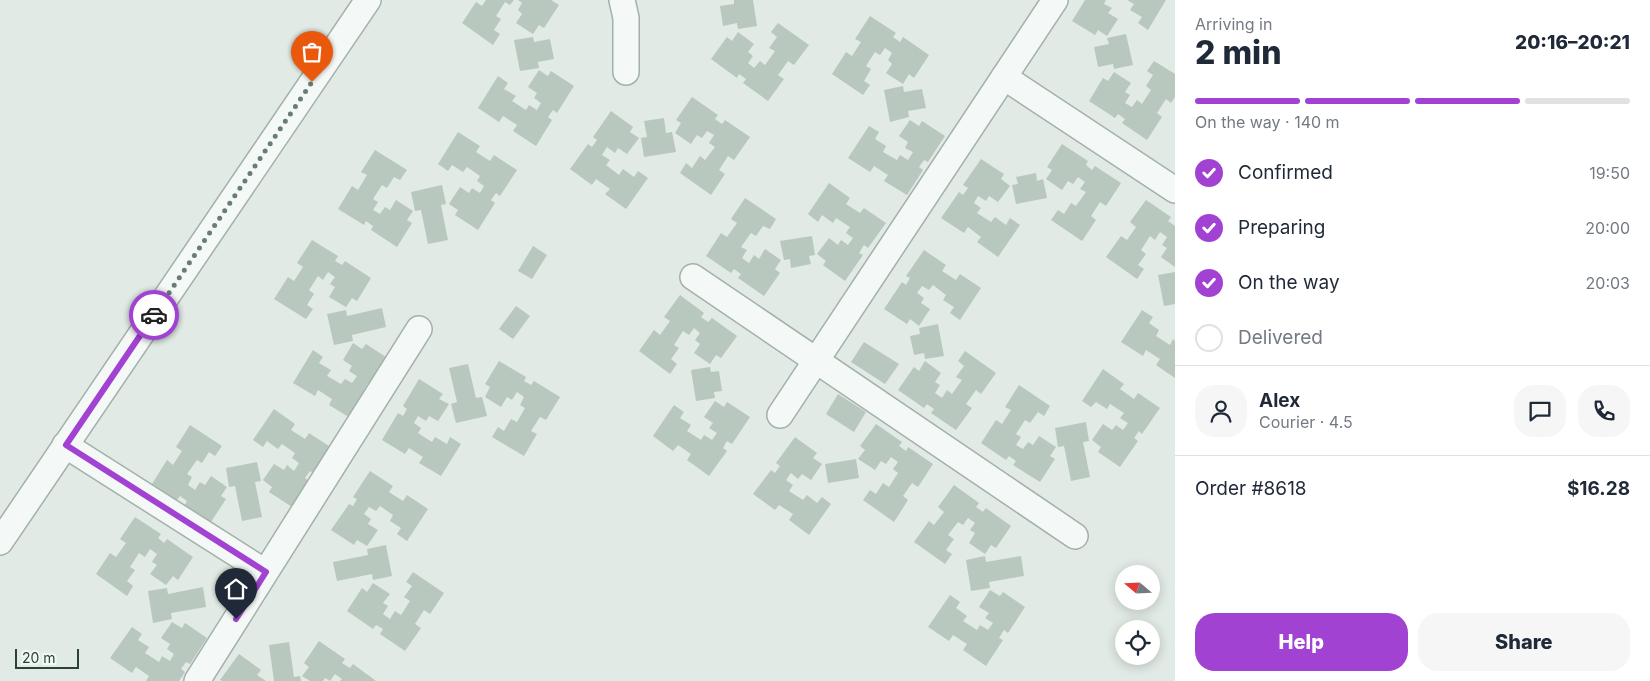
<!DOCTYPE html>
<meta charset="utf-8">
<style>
:root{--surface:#fff;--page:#f6f6f7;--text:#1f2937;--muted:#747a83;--line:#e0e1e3;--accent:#a142d3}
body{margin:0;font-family:Inter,sans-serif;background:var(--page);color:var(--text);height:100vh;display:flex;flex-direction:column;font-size:19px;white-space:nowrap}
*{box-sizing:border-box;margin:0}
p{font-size:16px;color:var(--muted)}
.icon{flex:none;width:28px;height:28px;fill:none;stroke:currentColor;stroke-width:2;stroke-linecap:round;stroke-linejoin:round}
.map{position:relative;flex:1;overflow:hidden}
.panel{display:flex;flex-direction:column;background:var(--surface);width:475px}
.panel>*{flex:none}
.needle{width:32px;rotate:289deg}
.tools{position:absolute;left:1115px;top:565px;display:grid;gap:10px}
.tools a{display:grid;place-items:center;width:45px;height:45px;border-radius:50%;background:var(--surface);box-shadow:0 2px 12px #0003;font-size:25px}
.scale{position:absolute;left:15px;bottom:12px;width:64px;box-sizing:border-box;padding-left:5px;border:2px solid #294334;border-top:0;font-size:14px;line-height:18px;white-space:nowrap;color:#294334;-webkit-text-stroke:4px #f1f8f3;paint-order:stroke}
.pin{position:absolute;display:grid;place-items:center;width:42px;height:42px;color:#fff;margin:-51px -21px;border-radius:50% 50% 50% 0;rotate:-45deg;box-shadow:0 0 5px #0007}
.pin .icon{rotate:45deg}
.courier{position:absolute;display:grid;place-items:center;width:50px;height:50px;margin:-25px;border:4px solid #a142d3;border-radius:50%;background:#fff;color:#222;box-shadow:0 1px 6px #0007}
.overview em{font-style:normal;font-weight:800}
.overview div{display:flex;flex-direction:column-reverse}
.overview{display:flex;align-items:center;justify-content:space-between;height:85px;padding:0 20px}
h1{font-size:32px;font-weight:800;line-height:38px}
.bar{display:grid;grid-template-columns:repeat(4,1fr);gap:8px 5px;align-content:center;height:60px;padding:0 20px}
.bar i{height:6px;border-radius:4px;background:var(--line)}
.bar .active{background:var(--accent)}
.bar p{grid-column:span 4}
.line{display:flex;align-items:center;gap:12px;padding:0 20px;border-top:1px solid var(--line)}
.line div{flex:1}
.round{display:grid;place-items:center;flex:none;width:52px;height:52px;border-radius:20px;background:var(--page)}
ol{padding:0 20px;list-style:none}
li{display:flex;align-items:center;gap:15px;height:55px}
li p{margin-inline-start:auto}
li .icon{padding:5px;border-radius:50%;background:var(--accent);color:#fff;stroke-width:4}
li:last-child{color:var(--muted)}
li i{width:28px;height:28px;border:2px solid var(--line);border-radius:50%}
.action{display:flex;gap:10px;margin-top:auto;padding:10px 20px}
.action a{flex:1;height:58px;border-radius:20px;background:var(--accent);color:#fff;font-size:20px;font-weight:800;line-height:58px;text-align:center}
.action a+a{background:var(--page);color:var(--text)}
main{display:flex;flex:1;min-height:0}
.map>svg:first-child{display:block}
</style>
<main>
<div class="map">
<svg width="1175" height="681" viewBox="0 0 1175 681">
<rect width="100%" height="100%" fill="#e1eae5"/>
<g fill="#b8c8bf">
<polygon points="486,0 514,0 510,5 505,2 496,16 501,19 494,30 500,34 493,45 462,23 476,2 482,6"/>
<polygon points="518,0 551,0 559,5 544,28 539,25 533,34 516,23 522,14 518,10 522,3"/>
<polygon points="734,0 753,0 757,26 738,29 737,23 723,26 720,6 734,4"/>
<polygon points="1085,0 1106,0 1104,4 1112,8 1108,13 1118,19 1107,36 1098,30 1095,35 1072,21"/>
<polygon points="1127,0 1166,0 1148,30 1138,23 1142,17 1130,10 1134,4"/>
<polygon points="870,16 896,33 893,37 900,42 903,37 929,55 914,78 909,74 903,84 886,73 892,64 888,60 892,53 885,48 880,55 875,52 866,66 871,69 864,81 870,85 863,95 832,74 846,52 852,56 861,42 855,39"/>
<polygon points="778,23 809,45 794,65 788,61 778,75 784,79 768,101 743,83 746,79 739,74 737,78 711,59 727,37 732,41 738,32 754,44 748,52 753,56 748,63 754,68 760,61 765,65 775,51 769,48 777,37 771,32"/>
<polygon points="1126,34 1133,65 1114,69 1113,64 1098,67 1094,47 1109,44 1107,38"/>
<polygon points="533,37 534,42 550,39 554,59 538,62 539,68 520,71 514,40"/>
<polygon points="1154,61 1175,74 1175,97 1171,103 1166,99 1157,113 1162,117 1147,140 1122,123 1125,119 1118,114 1115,118 1089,101 1103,78 1108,81 1114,72 1131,83 1125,92 1130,95 1125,103 1132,107 1137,100 1142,104 1151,90 1146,86 1153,75 1147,71"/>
<polygon points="539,70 548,76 551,71 574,86 557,113 553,110 548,117 552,120 536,146 513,131 517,125 503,116 499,122 478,108 498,76 508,83 504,89 516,96 512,101 526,110 529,105 537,110 541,103 534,98 537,93 528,87"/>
<polygon points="903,86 904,92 922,89 926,108 908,111 909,117 890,122 884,90"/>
<polygon points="692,97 718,115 715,119 722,124 725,120 750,137 734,160 728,156 719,170 725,174 711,195 680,173 686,163 692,168 700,156 705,160 715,147 709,143 714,135 707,131 702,138 697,135 691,144 675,133 681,123 676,120"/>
<polygon points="611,111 633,127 630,132 639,138 627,154 618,148 615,153 607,147 602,155 610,160 606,165 619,175 623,169 634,177 638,171 648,178 626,209 605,194 610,189 596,179 592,185 570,169 588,144 592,147 597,140 593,137"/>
<polygon points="664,118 666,133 672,132 676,152 644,157 641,138 647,137 644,121"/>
<polygon points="910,120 919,126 922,121 945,136 928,162 924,160 919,167 923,170 907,195 884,181 888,175 874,166 870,172 848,158 869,126 879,132 875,139 886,146 883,152 897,160 900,155 908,160 913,152 905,148 908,142 899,136"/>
<polygon points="458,132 480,146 476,152 490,161 494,155 517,170 500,196 496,193 491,200 495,203 478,230 455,215 458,210 449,204 460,187 469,193 472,188 480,193 484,186 477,181 480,176 467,167 463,172 452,165 448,171 438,164"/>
<polygon points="1062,144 1088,161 1086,165 1092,170 1095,166 1121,183 1106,206 1100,202 1091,216 1096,220 1082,241 1051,220 1058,210 1064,214 1071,203 1076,206 1086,192 1080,189 1085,182 1078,177 1073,184 1068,181 1062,190 1046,179 1052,170 1047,167"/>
<polygon points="375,150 407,170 400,180 394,177 387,188 382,185 373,199 378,202 373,210 380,214 385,207 390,210 396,200 413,211 407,220 412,223 397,247 371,230 373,226 366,221 364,225 338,209 352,186 358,190 367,175 361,172"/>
<polygon points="981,159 1004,174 1001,179 1010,186 998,202 989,196 986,201 978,196 974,203 981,208 977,213 991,222 995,217 1006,225 1010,218 1020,225 998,257 977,242 981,237 968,227 964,233 941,218 959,192 963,195 968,188 963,185"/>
<polygon points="1036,173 1037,181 1043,179 1047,198 1016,204 1012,185 1018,184 1016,177"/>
<polygon points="829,183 850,198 846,204 860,213 864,208 886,223 868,248 864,245 859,253 863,255 845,281 823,265 826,261 817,254 829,238 838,245 841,240 848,245 853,238 846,233 850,227 836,218 833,223 822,215 818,222 808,214"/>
<polygon points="442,185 446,204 441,205 448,240 428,244 421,210 415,211 411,192"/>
<polygon points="745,198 776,219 770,229 763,226 756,236 751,233 741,247 747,250 742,258 749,263 754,255 759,259 765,249 781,260 775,269 780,273 764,296 738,278 741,274 734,269 731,273 706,256 721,233 727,237 737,223 731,219"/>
<polygon points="1146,200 1171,217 1168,221 1175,226 1175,267 1161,257 1167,248 1162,245 1167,237 1160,232 1155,240 1150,236 1141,250 1146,254 1138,265 1144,269 1137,279 1106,257 1121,236 1127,240 1136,227 1130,222"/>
<polygon points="812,236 815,255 809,256 811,264 791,268 790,259 784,260 780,241"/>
<polygon points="312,240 338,256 335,261 342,265 345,261 371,278 357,301 352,298 346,307 329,297 335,287 330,284 335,277 328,272 323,280 318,276 309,290 314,294 307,305 313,309 306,319 274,299 288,277 294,281 303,267 297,263"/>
<polygon points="533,246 547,255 532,279 518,271"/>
<polygon points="924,250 946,265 942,271 956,280 960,274 981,288 960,320 950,313 954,307 943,300 946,295 933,285 929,290 922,286 917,293 924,298 921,303 930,309 919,326 910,319 907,324 884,309 902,282 906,285 910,278 906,276"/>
<polygon points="1175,272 1175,304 1164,306 1158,275"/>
<polygon points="680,295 704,313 701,317 708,322 712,318 737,336 721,358 716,355 710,364 694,353 700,344 695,340 700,333 694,328 689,335 683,331 674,345 679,348 671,359 677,364 670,374 639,351 654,330 660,335 670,321 664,317"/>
<polygon points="516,306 530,316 513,339 499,329"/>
<polygon points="382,308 386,327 352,335 353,341 334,345 327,314 346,310 347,316"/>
<polygon points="1142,310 1153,317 1149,323 1159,330 1156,336 1170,345 1173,339 1175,341 1175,378 1156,365 1160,359 1146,350 1143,356 1121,342"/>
<polygon points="938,324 944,356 925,359 924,353 914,355 910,336 920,334 919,328"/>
<polygon points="864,342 899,364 885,384 851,362"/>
<polygon points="353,343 362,349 366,344 389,359 372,386 368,383 364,390 368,393 352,419 329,405 332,399 318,390 315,396 293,383 313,350 323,357 319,363 331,370 327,376 341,384 345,379 352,383 357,376 349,371 352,366 343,360"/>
<polygon points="965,351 996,373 981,394 976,390 966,404 972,408 956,430 931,413 934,409 927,404 924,408 898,390 914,367 919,371 925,361 941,373 935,382 940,385 935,393 942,398 947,390 952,394 962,380 956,377 964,366 958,361"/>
<polygon points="499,361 526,377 524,381 531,385 534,381 560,397 546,420 540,417 531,431 537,434 524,456 492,437 498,427 504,431 511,419 517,422 525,408 520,405 524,397 517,392 512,400 507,397 501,407 485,397 490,387 485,384"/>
<polygon points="468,364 476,398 482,397 487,416 456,423 451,404 457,402 449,368"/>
<polygon points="710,367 711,372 719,371 722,391 714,392 715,398 696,401 691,370"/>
<polygon points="1103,369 1124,384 1120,389 1134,399 1138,393 1160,408 1142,434 1139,431 1134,438 1138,441 1120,467 1098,452 1101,447 1092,440 1103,424 1112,430 1116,425 1123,430 1128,423 1120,418 1124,413 1110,404 1107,409 1096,402 1091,407 1082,401"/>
<polygon points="419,379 443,394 439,399 449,404 438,421 429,416 426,421 418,416 414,423 421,428 418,433 432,442 435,437 447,444 450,437 461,444 441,476 419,463 423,457 409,448 405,454 382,440 398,413 403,416 407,409 403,406"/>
<polygon points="1019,385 1050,406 1044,416 1038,412 1030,423 1025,420 1016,434 1021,437 1016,445 1023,449 1028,442 1033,445 1039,436 1056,447 1050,456 1055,459 1040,482 1013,465 1016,461 1009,456 1006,460 981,443 996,420 1002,424 1011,410 1005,407"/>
<polygon points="838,394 866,412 854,432 826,414"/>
<polygon points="715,401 724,407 727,402 750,417 732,444 727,441 723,448 727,451 709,476 687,460 691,454 678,445 673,451 653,436 674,405 684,412 680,418 691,425 687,431 701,440 704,435 712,440 717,433 709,428 713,423 704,417"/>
<polygon points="274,409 295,424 291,430 305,439 309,433 332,448 314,474 310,471 305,478 309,481 292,507 269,492 272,487 263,480 274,464 284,470 287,465 294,471 299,463 292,458 295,453 282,444 278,449 267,441 263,447 253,440"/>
<polygon points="1086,422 1089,441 1083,442 1090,477 1071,481 1064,446 1058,447 1055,428"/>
<polygon points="876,424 902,442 899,446 906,451 908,447 933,464 918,487 912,483 903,496 908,500 894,522 863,500 870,490 876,494 883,483 889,487 898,473 893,469 898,462 891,457 886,464 881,461 875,470 858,459 865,450 860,446"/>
<polygon points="190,425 222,446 215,456 209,452 202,463 197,460 187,474 192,477 188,485 195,490 200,482 205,485 211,476 227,487 221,496 226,499 211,522 185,505 187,501 180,496 177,500 152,484 167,460 173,465 182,451 176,447"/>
<polygon points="795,437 817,453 813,458 822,464 811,480 802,474 798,479 791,473 786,480 793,485 789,491 803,500 807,495 817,503 822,497 831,504 809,535 789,520 793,514 779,505 775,510 753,494 771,470 775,473 780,466 776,463"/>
<polygon points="856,459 859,478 828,483 825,464"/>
<polygon points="257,462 261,481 255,482 262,517 242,521 235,486 229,487 226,468"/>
<polygon points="370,471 393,486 389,492 403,501 407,495 428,509 407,541 397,534 401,528 390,521 393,515 380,506 376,511 369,507 364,514 371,519 368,524 378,530 367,546 357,540 354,545 331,530 349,504 353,506 357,499 353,497"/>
<polygon points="954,485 979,503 976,507 983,512 986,508 1011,526 996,548 991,545 985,554 969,543 975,533 970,530 975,523 968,518 963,525 958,522 948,535 954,539 946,550 952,554 945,564 914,542 929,521 934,525 944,512 938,507"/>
<polygon points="135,517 161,534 158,538 164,543 167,539 193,557 178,580 173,576 166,585 150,574 157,565 152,562 157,554 150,549 145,557 139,553 130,567 135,570 127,581 133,586 127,596 96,574 110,553 116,557 126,543 120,539"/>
<polygon points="386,545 392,576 373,580 372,574 337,581 333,562 368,555 367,549"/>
<polygon points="985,556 986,562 1021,556 1024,576 989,582 990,588 971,591 966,560"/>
<polygon points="413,572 444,593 430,614 424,610 415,624 421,628 405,651 380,634 383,629 376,625 373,629 347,611 362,588 367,592 373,583 390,594 383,603 388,606 383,614 390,619 395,611 401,615 410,601 404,597 412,586 406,582"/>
<polygon points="203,587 206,607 171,613 172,619 153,623 148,591 167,588 168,594"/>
<polygon points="990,590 1000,596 1003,592 1025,607 1008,633 1004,630 999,638 1003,640 986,666 963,650 967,644 953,635 949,641 928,627 950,595 960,602 956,608 967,616 963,621 977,630 980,625 988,630 993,623 985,618 989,613 979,607"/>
<polygon points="172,622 182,628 185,623 207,638 190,664 186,662 181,669 185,672 179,681 146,681 149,676 136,667 132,673 110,658 132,627 142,634 138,640 149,647 145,653 159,662 162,656 170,661 174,654 167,649 170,644 161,638"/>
<polygon points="319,641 345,659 342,663 350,668 353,664 376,681 340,681 342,679 335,674 330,681 325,678 323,681 310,681 302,676 309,667 304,663"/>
<polygon points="289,642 294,677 300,676 301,681 274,681 269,645"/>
<polygon points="239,654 261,670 257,675 266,681 222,681 220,680"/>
</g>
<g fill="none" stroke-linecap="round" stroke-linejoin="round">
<g stroke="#a2b1a9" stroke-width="28">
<g id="minor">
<polyline points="622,0 626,18 626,72"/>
<polyline points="1004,77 1175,190"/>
<polyline points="693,277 1075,536"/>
<polyline points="780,415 1055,0"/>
<polyline points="65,445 265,572"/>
<polyline points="0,542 368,0"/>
<polyline points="197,681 419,329"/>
</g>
</g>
<use href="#minor" stroke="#f4f8f6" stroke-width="25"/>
</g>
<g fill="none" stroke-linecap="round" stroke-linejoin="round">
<polyline stroke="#697d72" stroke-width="5" stroke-dasharray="0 9" points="154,315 312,82"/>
<polyline stroke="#a142d3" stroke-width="6" points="154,315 66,445 266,572 236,619"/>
</g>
</svg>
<div class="tools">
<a><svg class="needle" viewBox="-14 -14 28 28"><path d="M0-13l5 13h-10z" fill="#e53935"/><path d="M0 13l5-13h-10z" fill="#747a83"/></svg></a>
<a><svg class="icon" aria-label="locate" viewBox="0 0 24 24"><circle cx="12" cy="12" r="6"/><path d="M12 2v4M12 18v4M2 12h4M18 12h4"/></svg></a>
</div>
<div class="scale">20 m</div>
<div class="pin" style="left:312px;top:82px;background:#ea580c"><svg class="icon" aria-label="bag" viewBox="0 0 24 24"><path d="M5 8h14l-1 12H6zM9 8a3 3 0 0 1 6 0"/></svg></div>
<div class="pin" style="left:236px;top:619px;background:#1f2937"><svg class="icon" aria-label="home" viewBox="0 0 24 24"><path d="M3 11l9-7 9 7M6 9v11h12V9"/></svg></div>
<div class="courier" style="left:154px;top:315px"><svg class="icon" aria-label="car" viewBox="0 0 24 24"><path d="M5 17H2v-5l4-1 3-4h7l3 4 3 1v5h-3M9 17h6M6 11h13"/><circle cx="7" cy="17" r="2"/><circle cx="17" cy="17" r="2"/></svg></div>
</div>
<section class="panel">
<div class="overview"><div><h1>2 min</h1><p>Arriving in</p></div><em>20:16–20:21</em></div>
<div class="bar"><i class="active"></i><i class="active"></i><i class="active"></i><i></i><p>On the way · 140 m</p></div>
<ol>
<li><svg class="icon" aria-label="check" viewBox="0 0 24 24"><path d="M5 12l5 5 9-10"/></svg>Confirmed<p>19:50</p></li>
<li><svg class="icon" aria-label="check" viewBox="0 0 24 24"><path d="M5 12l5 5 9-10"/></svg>Preparing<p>20:00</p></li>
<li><svg class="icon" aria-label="check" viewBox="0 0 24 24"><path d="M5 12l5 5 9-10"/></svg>On the way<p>20:03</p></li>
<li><i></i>Delivered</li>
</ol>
<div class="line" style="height:90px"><a class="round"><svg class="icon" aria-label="person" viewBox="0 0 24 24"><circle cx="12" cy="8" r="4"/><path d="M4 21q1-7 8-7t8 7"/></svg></a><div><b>Alex</b><p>Courier · 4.5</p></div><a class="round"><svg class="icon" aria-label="chat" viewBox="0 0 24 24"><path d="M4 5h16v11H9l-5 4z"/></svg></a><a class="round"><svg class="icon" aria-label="phone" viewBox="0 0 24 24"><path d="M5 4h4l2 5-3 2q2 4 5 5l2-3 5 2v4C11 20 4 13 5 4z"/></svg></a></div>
<div class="line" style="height:65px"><div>Order #8618</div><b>$16.28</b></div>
<div class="action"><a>Help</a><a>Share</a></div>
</section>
</main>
